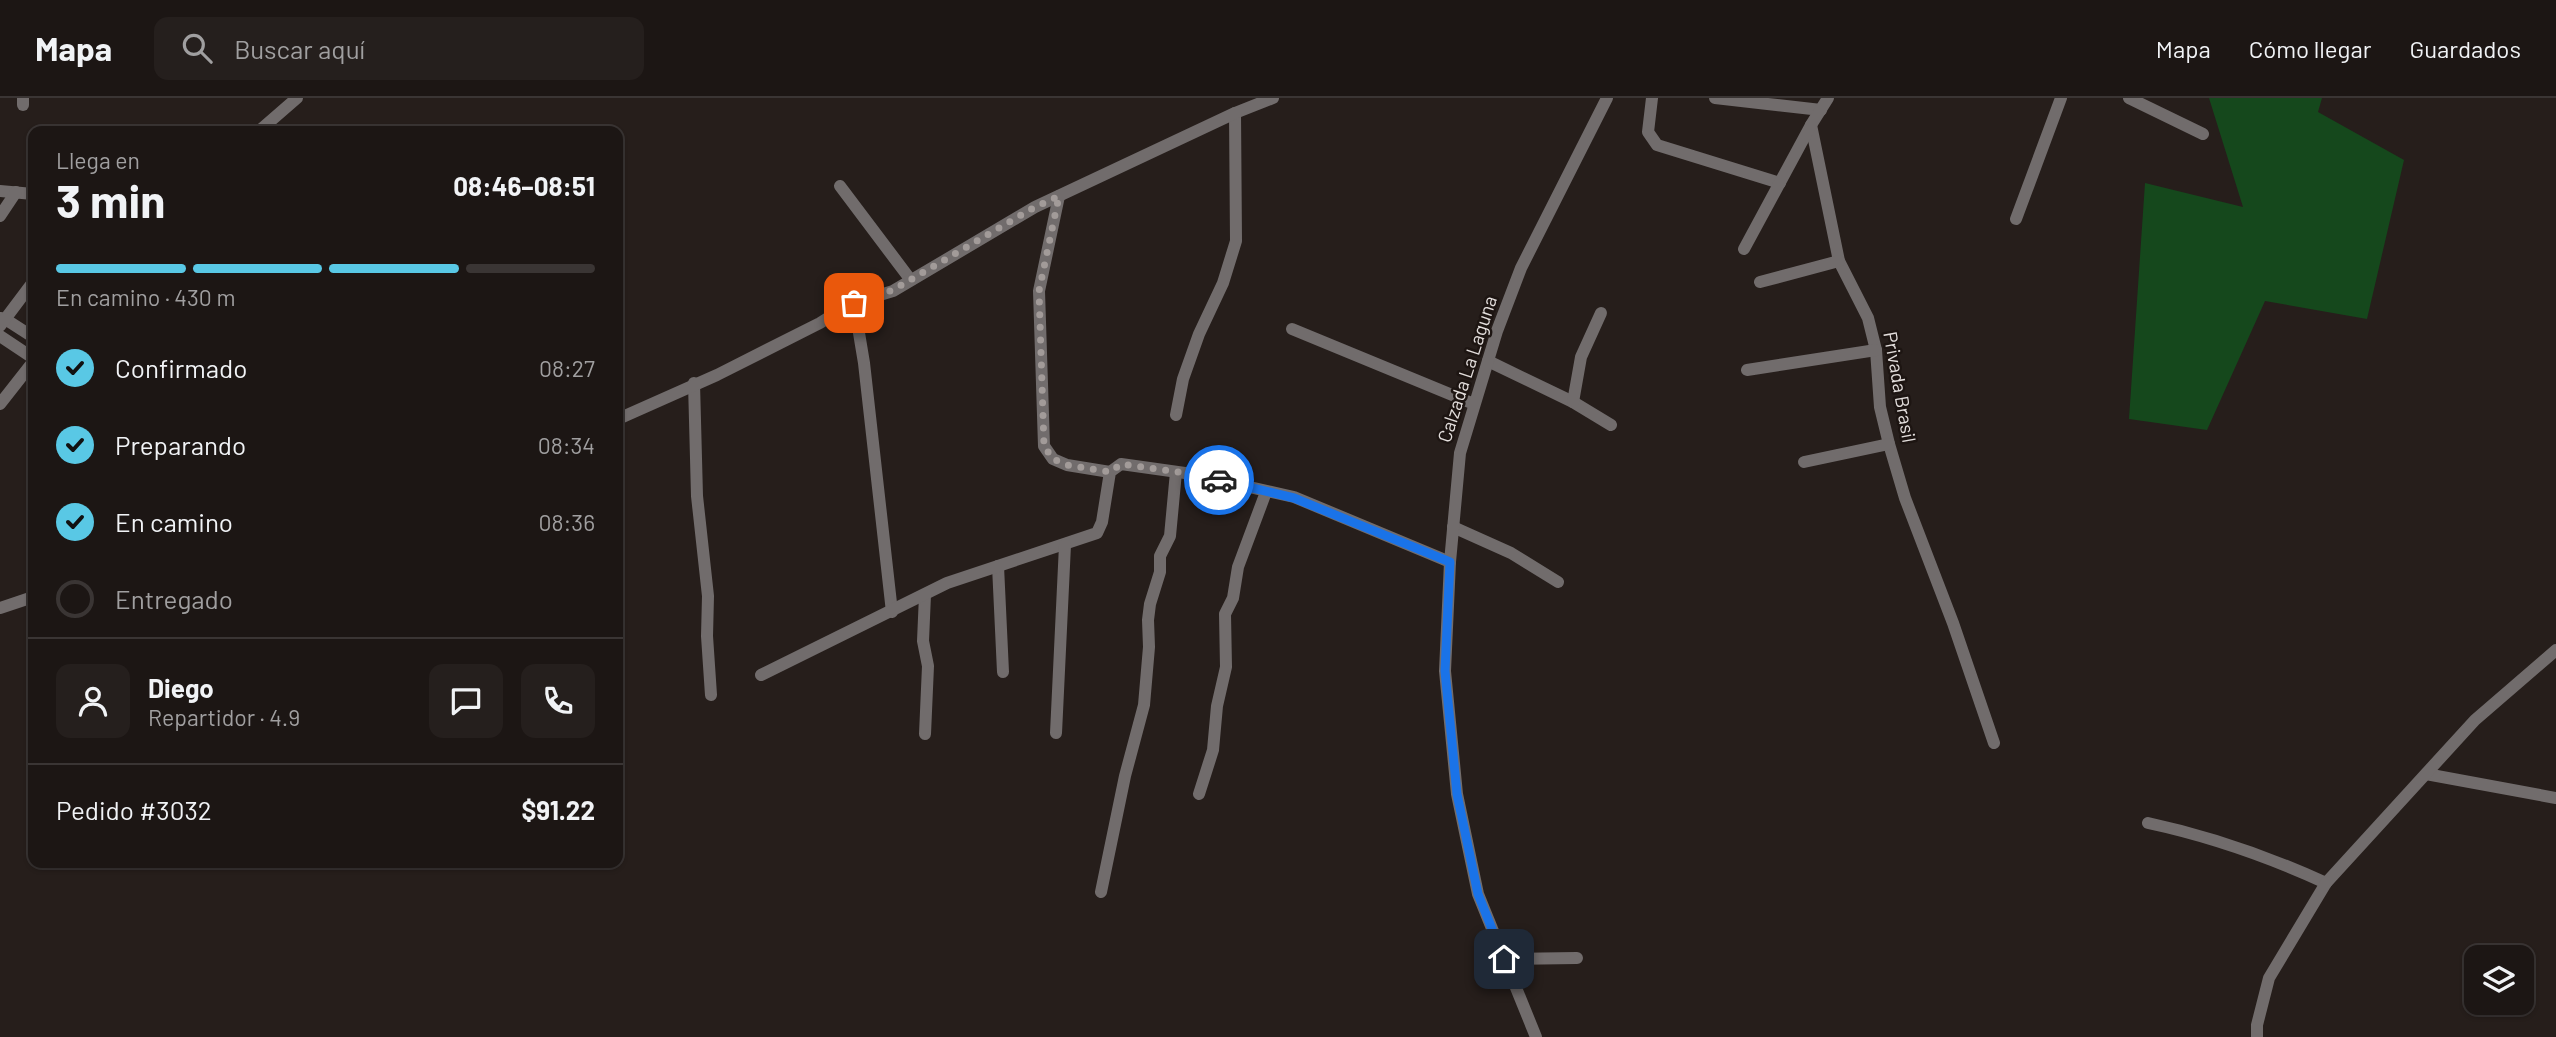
<!DOCTYPE html>
<html lang="es">
<meta charset="utf-8">
<style>
:root{--surface:#1c1614;--page:#251f1d;--text:#f1f3f6;--muted:#a09fa0;--line:#3a3534;--accent:#59c8e5}
body{margin:0;font-family:Barlow,sans-serif;background:var(--page);color:var(--text);height:100vh;display:flex;flex-direction:column;font-size:26px;white-space:nowrap}
*{box-sizing:border-box;margin:0}
p{font-size:23px;color:var(--muted)}
.icon{flex:none;width:38px;height:38px;fill:none;stroke:currentColor;stroke-width:2;stroke-linecap:round;stroke-linejoin:round}
.map{position:relative;flex:1;overflow:hidden}
.drawer{position:absolute;left:28px;top:28px;width:595px;height:742px;display:flex;flex-direction:column;background:var(--surface);border-radius:14px;box-shadow:0 2px 5px #0004,0 0 0 2px var(--line)}
.drawer>*{flex:none}
.controls{position:absolute;left:2464px;top:847px;display:grid;gap:14px}
.controls a{display:grid;place-items:center;width:70px;height:70px;border-radius:14px;background:var(--surface);box-shadow:0 2px 5px #0004,0 0 0 2px var(--line);font-size:35px}
.pin{position:absolute;display:grid;place-items:center;width:60px;height:60px;color:#fff;margin:-30px;border-radius:14px;box-shadow:0 4px 10px #0006}
.courier{position:absolute;display:grid;place-items:center;width:70px;height:70px;margin:-35px;border:5px solid #1a73e8;border-radius:50%;background:#fff;color:#222;box-shadow:0 2px 9px #0007}
.summary em{font-style:normal;font-weight:700}
.summary div{display:flex;flex-direction:column-reverse}
.summary{display:flex;align-items:center;justify-content:space-between;height:119px;padding:0 28px}
h1{font-size:46px;font-weight:700;line-height:52px}
.bar{display:grid;grid-template-columns:repeat(4,1fr);gap:10px 7px;align-content:center;height:84px;padding:0 28px}
.bar i{height:9px;border-radius:5px;background:var(--line)}
.bar .current{background:var(--accent)}
.bar p{grid-column:span 4}
.line{display:flex;align-items:center;gap:18px;padding:0 28px;border-top:2px solid var(--line)}
.line div{flex:1}
.round{display:grid;place-items:center;flex:none;width:74px;height:74px;border-radius:14px;background:var(--page)}
ol{padding:0 28px;list-style:none}
li{display:flex;align-items:center;gap:21px;height:77px}
li p{margin-inline-start:auto}
li .icon{padding:7px;border-radius:50%;background:var(--accent);color:#111;stroke-width:4}
li:last-child{color:var(--muted)}
li i{width:38px;height:38px;border:4px solid var(--line);border-radius:50%}
header{display:flex;align-items:center;gap:42px;box-sizing:border-box;height:98px;padding:0 35px;background:var(--surface);border-bottom:2px solid var(--line)}
header strong{font-size:33px}
nav{display:flex;gap:38px;margin-inline-start:auto;font-size:24px}
.search{width:490px;height:63px;background:var(--page);display:flex;align-items:center;gap:18px;box-sizing:border-box;padding:0 24px;border-radius:14px;color:var(--muted);font-size:26px}
.map>svg:first-child{display:block}
</style>
<header>
<strong>Mapa</strong>
<div class="search"><svg class="icon" aria-label="search" viewBox="0 0 24 24"><circle cx="10" cy="10" r="6"/><path d="M15 15l6 6"/></svg>Buscar aquí</div>
<nav><a>Mapa</a><a>Cómo llegar</a><a>Guardados</a></nav>
</header>
<div class="map">
<svg width="2556" height="939" viewBox="0 0 2556 939">
<rect width="100%" height="100%" fill="#261e1b"/>
<polygon fill="#15481c" points="2209,0 2322,0 2318,14 2404,62 2367,221 2265,203 2207,332 2129,321 2145,85 2243,109"/>
<g fill="none" stroke-linecap="round" stroke-linejoin="round">
<g stroke="#716c6c" stroke-width="12">
<polyline points="1652,0 1648,34 1657,47 1780,85"/>
<polyline points="1715,0 1821,12"/>
<polyline points="2129,0 2203,36"/>
<polyline points="23,7 23,0"/>
<polyline points="1811,27 1839,163 1868,220 1876,252 1880,309 1889,346 1905,400 1953,525 1994,645"/>
<polyline points="259,33 297,0"/>
<polyline points="840,88 910,181"/>
<polyline points="0,93 33,96"/>
<polyline points="1059,98 1039,193 1044,348 1053,361 1067,367 1110,374"/>
<polyline points="0,118 16,94"/>
<polyline points="2016,121 2061,0"/>
<polyline points="1744,151 1811,27 1828,0"/>
<polyline points="1760,184 1839,163"/>
<polyline points="854,205 864,265 892,514"/>
<polyline points="0,220 5,221 33,239"/>
<polyline points="0,228 33,184"/>
<polyline points="1292,231 1474,306"/>
<polyline points="0,238 33,260"/>
<polyline points="1488,263 1573,304 1611,327"/>
<polyline points="1747,272 1876,252"/>
<polyline points="694,285 697,398 708,498 707,538 711,597"/>
<polyline points="1573,304 1581,259 1601,215"/>
<polyline points="0,306 33,264"/>
<polyline points="1176,317 1183,281 1199,236 1223,185 1236,143 1235,15"/>
<polyline points="618,321 717,277 820,225 850,206 893,193 1035,109 1235,15 1273,0"/>
<polyline points="1804,364 1889,346"/>
<polyline points="1453,429 1511,455 1558,484"/>
<polyline points="998,468 1003,574"/>
<polyline points="925,497 923,543 928,568 925,636"/>
<polyline points="0,510 33,499"/>
<polyline points="761,577 947,485 1097,435 1102,424 1110,374 1121,366 1192,376 1294,399 1450,464"/>
<polyline points="1056,635 1065,447"/>
<polyline points="2426,676 2556,700"/>
<polyline points="1199,696 1213,652 1217,608 1226,569 1225,516 1233,500 1238,469 1266,394"/>
<path d="M2148,725C2209,738 2269,759 2326,785"/>
<polyline points="1101,794 1125,678 1144,607 1149,549 1148,522 1150,506 1160,474 1160,458 1170,438 1176,374"/>
<polyline points="1504,861 1577,860"/>
<polyline points="1536,939 1478,796 1457,696 1445,573 1450,464 1460,355 1497,233 1521,170 1607,0"/>
<polyline points="2257,939 2257,927 2269,880 2326,785 2475,622 2556,552"/>
</g>
</g>
<g fill="none" stroke-linecap="round" stroke-linejoin="round">
<polyline stroke="#a29b99" stroke-width="7" stroke-dasharray="0 12.6" points="854,205 893,192 1035,109 1059,98 1039,193 1044,348 1053,361 1067,367 1110,374 1121,366 1192,376 1219,382"/>
<polyline stroke="#1a73e8" stroke-width="9" points="1219,382 1294,400 1450,464 1445,573 1457,696 1478,796 1504,861"/>
</g>
<g text-anchor="middle" stroke-width="5" stroke-linejoin="round" paint-order="stroke">
<g font-size="19" fill="#e4dfdd" stroke="#1d1512">
<text transform="translate(1467 271) rotate(-72)" y="7">Calzada La Laguna</text>
<text transform="translate(1900 289) rotate(80)" y="7">Privada Brasil</text>
</g>
</g>
</svg>
<div class="controls">
<a><svg class="icon" aria-label="layers" viewBox="0 0 24 24"><path d="M12 4l9 5-9 5-9-5zM3 14l9 5 9-5"/></svg></a>
</div>
<div class="pin" style="left:854px;top:205px;background:#ea580c"><svg class="icon" aria-label="bag" viewBox="0 0 24 24"><path d="M5 8h14l-1 12H6zM9 8a3 3 0 0 1 6 0"/></svg></div>
<div class="pin" style="left:1504px;top:861px;background:#1f2937"><svg class="icon" aria-label="home" viewBox="0 0 24 24"><path d="M3 11l9-7 9 7M6 9v11h12V9"/></svg></div>
<div class="courier" style="left:1219px;top:382px"><svg class="icon" aria-label="car" viewBox="0 0 24 24"><path d="M5 17H2v-5l4-1 3-4h7l3 4 3 1v5h-3M9 17h6M6 11h13"/><circle cx="7" cy="17" r="2"/><circle cx="17" cy="17" r="2"/></svg></div>
<section class="drawer">
<div class="summary"><div><h1>3 min</h1><p>Llega en</p></div><em>08:46–08:51</em></div>
<div class="bar"><i class="current"></i><i class="current"></i><i class="current"></i><i></i><p>En camino · 430 m</p></div>
<ol>
<li><svg class="icon" aria-label="check" viewBox="0 0 24 24"><path d="M5 12l5 5 9-10"/></svg>Confirmado<p>08:27</p></li>
<li><svg class="icon" aria-label="check" viewBox="0 0 24 24"><path d="M5 12l5 5 9-10"/></svg>Preparando<p>08:34</p></li>
<li><svg class="icon" aria-label="check" viewBox="0 0 24 24"><path d="M5 12l5 5 9-10"/></svg>En camino<p>08:36</p></li>
<li><i></i>Entregado</li>
</ol>
<div class="line" style="height:126px"><a class="round"><svg class="icon" aria-label="person" viewBox="0 0 24 24"><circle cx="12" cy="8" r="4"/><path d="M4 21q1-7 8-7t8 7"/></svg></a><div><b>Diego</b><p>Repartidor · 4.9</p></div><a class="round"><svg class="icon" aria-label="chat" viewBox="0 0 24 24"><path d="M4 5h16v11H9l-5 4z"/></svg></a><a class="round"><svg class="icon" aria-label="phone" viewBox="0 0 24 24"><path d="M5 4h4l2 5-3 2q2 4 5 5l2-3 5 2v4C11 20 4 13 5 4z"/></svg></a></div>
<div class="line" style="height:91px"><div>Pedido #3032</div><b>$91.22</b></div>
</section>
</div>
